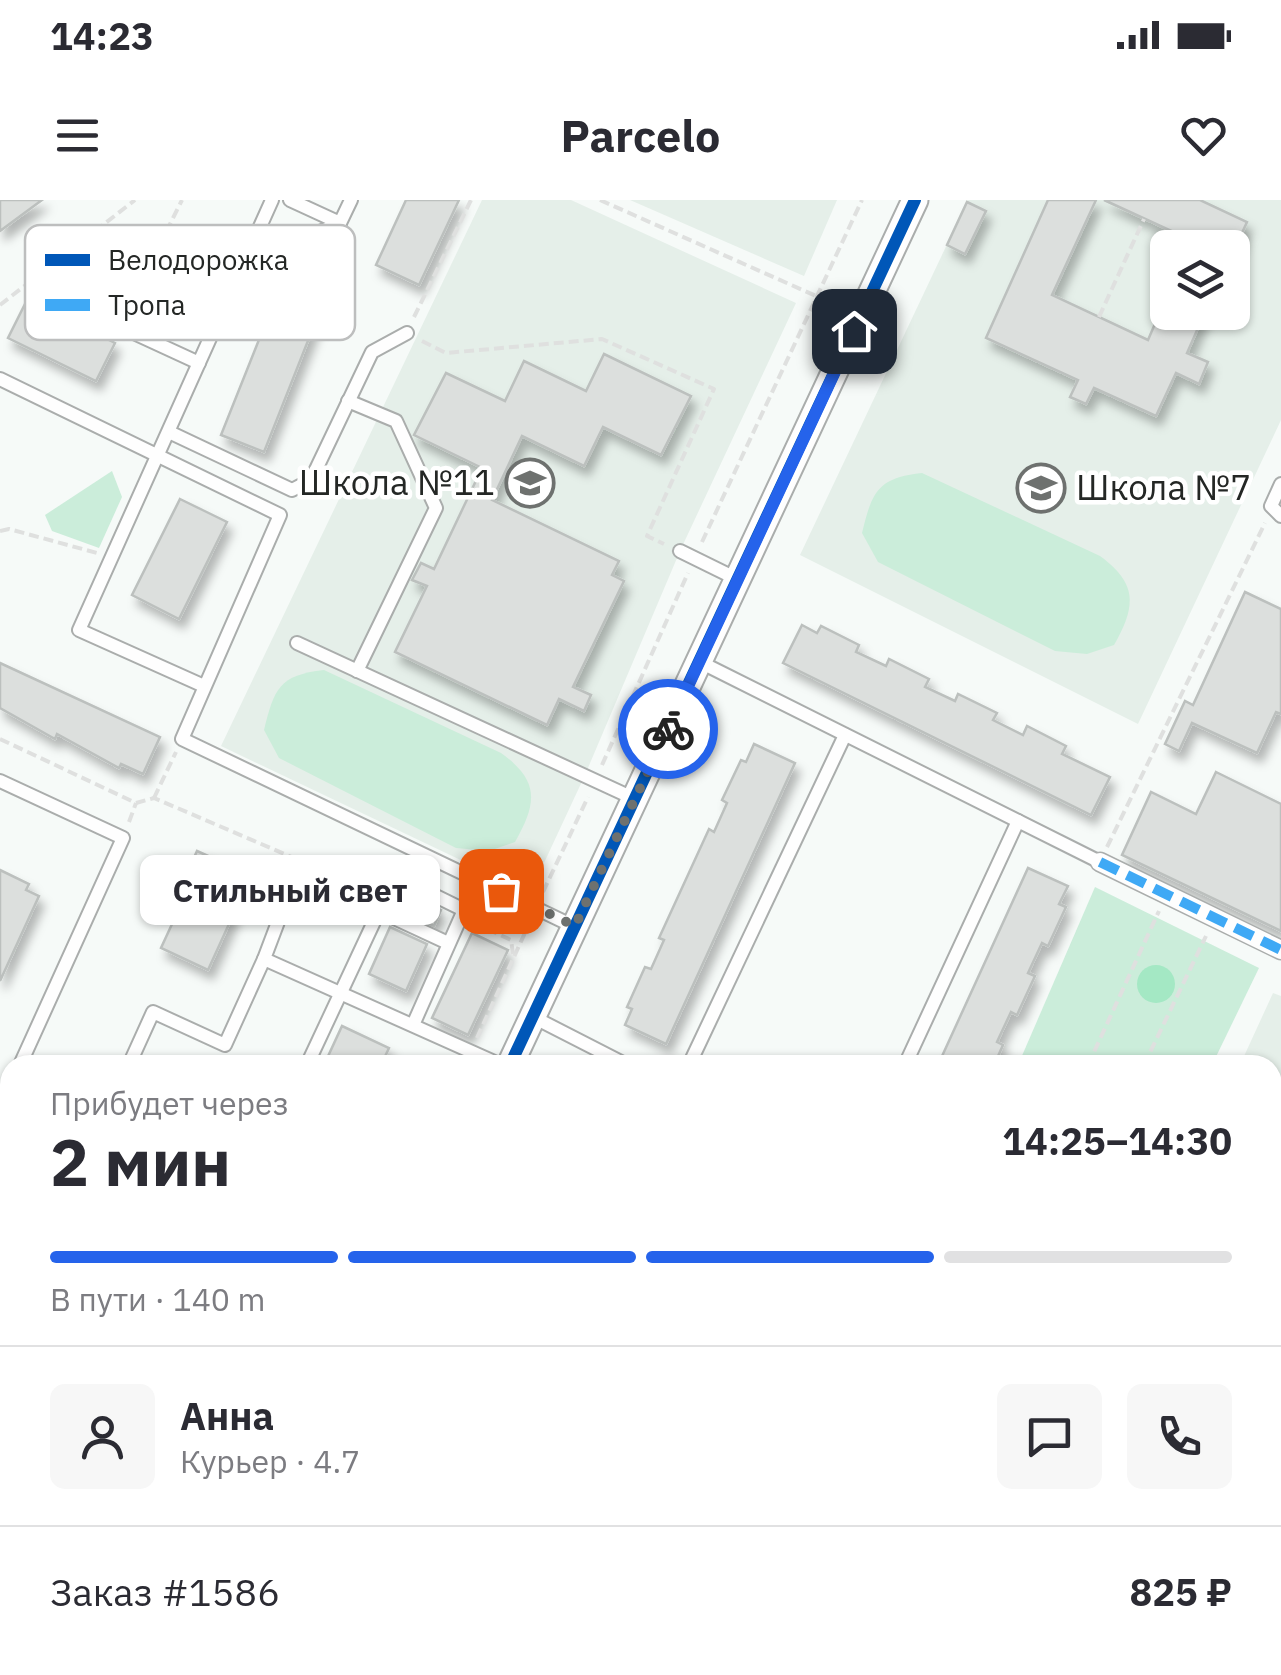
<!DOCTYPE html>
<html lang="ru">
<meta charset="utf-8">
<style>
:root{--surface:#fff;--page:#f7f7f7;--text:#2b2b33;--muted:#7c7c81;--line:#e1e1e2;--accent:#2563eb}
body{margin:0;font-family:"IBM Plex Sans",sans-serif;background:var(--page);color:var(--text);height:100vh;display:flex;flex-direction:column;font-size:38px;white-space:nowrap}
*{box-sizing:border-box;margin:0}
p{font-size:32px;color:var(--muted)}
.icon{flex:none;width:55px;height:55px;fill:none;stroke:currentColor;stroke-width:2;stroke-linecap:round;stroke-linejoin:round}
.map{position:relative;flex:1;overflow:hidden}
.drawer{position:absolute;left:0px;top:855px;width:1282px;height:620px;display:flex;flex-direction:column;background:var(--surface);border-radius:30px 30px 0 0;box-shadow:0 2px 8px #0004}
.drawer>*{flex:none}
.buttons{position:absolute;left:1150px;top:30px;display:grid;gap:20px}
.buttons a{display:grid;place-items:center;width:100px;height:100px;border-radius:15px;background:var(--surface);box-shadow:0 2px 8px #0004;font-size:50px}
.pin{position:absolute;display:grid;place-items:center;width:85px;height:85px;color:#fff;margin:-42px;border-radius:20px;box-shadow:0 5px 15px #0006}
.courier{position:absolute;display:grid;place-items:center;width:100px;height:100px;margin:-50px;border:8px solid #2563eb;border-radius:50%;background:#fff;color:#222;box-shadow:0 2px 12px #0007}
.bubble{position:absolute;height:70px;border-radius:15px;background:var(--surface);box-shadow:0 2px 8px #0004;font-size:32px;font-weight:800;line-height:70px;text-align:center}
.overview em{font-style:normal;font-weight:800}
.overview div{display:flex;flex-direction:column-reverse}
.overview{display:flex;align-items:center;justify-content:space-between;height:170px;padding:0 50px}
h1{font-size:65px;font-weight:800;line-height:75px}
.bar{display:grid;grid-template-columns:repeat(4,1fr);gap:15px 10px;align-content:center;height:120px;padding:0 50px}
.bar i{height:12px;border-radius:8px;background:var(--line)}
.bar .on{background:var(--accent)}
.bar p{grid-column:span 4}
.line{display:flex;align-items:center;gap:25px;padding:0 50px;border-top:2px solid var(--line)}
.line div{flex:1}
.round{display:grid;place-items:center;flex:none;width:105px;height:105px;border-radius:15px;background:var(--page)}
.status{display:flex;justify-content:space-between;align-items:center;height:70px;padding:0 50px;background:var(--surface);direction:ltr}
.status svg{height:28px;fill:currentColor}
header{display:flex;justify-content:space-between;align-items:center;height:130px;padding:0 50px;background:var(--surface);font-size:45px;font-weight:800}
.map>svg:first-child{display:block}
</style>
<div class="status"><b>14:23</b><svg viewBox="0 0 49 12"><path d="M0 12V9h3v3zM5 12V6h3v6zM10 12V3h3v9zM15 12V0h3v12zM26 1h20v11H26zM47 4h2v5h-2z"/></svg></div>
<header><svg class="icon" aria-label="menu" viewBox="0 0 24 24"><path d="M4 6h16M4 12h16M4 18h16"/></svg>Parcelo<svg class="icon" aria-label="heart" viewBox="0 0 24 24"><path d="M12 20l-8-8c-3-5 5-10 8-4 3-6 11-1 8 4z"/></svg></header>
<div class="map">
<svg width="1281" height="1475" viewBox="0 0 1281 1475">
<defs>
<filter id="shadow"><feDropShadow dx="5" dy="9" stdDeviation="5" flood-color="#0004"/></filter>
</defs>
<rect width="100%" height="100%" fill="#f6faf8"/>
<g fill="#e5efe9" fill-rule="evenodd">
<polygon points="482,0 571,0 796,103 680,351 585,575 530,693 221,546"/>
<polygon points="630,0 837,0 804,76"/>
<path d="M968,0H1281V220L1138,524L800,355ZM1168,48H1232V112H1168Z"/>
<polygon points="1273,793 1281,796 1281,1093 1272,1089 1272,865 1240,865"/>
</g>
<g fill="#cbedda">
<polygon points="112,271 122,297 99,348 52,331 45,315"/>
<path d="M922,273L1100,356C1138,384 1136,406 1114,445L1087,454L1055,451L878,362L862,333C872,292 877,278 922,273Z"/>
<path d="M324,470L501,553C540,581 537,603 515,642L489,651L456,648L279,558L264,530C274,489 279,475 324,470Z"/>
<polygon points="1095,687 1259,768 1212,865 1018,865"/>
</g>
<circle fill="#a4e8c4" cx="1156" cy="784" r="19"/>
<g fill="#dcdfdd" stroke="#bcc0be" stroke-width="2.5" filter="url(#shadow)">
<polygon points="0,0 42,0 0,31"/>
<polygon points="406,0 459,0 419,85 376,65"/>
<polygon points="1048,0 1096,0 1052,95 1148,140 1160,112 1205,112 1187,153 1208,162 1199,184 1176,173 1156,216 1094,188 1086,204 1070,197 1078,180 986,138"/>
<polygon points="1104,0 1200,0 1247,22 1235,48 1190,48 1193,41"/>
<polygon points="967,2 986,11 965,54 947,45"/>
<polygon points="292,57 334,75 264,252 221,235"/>
<polygon points="27,100 115,143 96,181 8,138"/>
<polygon points="604,154 691,196 661,255 603,227 584,266 522,236 492,300 619,361 612,375 624,381 573,487 591,495 584,511 559,499 547,525 395,452 427,386 412,380 421,363 434,369 482,268 414,235 446,173 505,201 524,161 586,191"/>
<polygon points="180,299 227,322 179,419 132,395"/>
<polygon points="1245,392 1281,409 1281,514 1276,512 1257,553 1192,523 1179,551 1165,544 1185,501 1193,505"/>
<polygon points="802,425 817,433 821,426 859,445 856,452 886,466 889,459 929,479 925,487 955,501 958,494 997,513 993,520 1023,535 1027,526 1066,546 1062,554 1110,577 1091,615 783,463"/>
<polygon points="0,463 160,537 143,574 121,564 119,568 57,534 55,539 0,508"/>
<polygon points="754,544 795,563 666,844 625,825 632,809 627,807 645,767 651,769 664,740 659,738 709,629 714,632 727,603 722,600 741,560 746,562"/>
<polygon points="1216,572 1281,604 1281,731 1122,655 1151,592 1196,614"/>
<polygon points="197,651 244,672 227,709 234,713 208,770 161,748 179,709 172,706"/>
<polygon points="1028,668 1068,686 1059,704 1066,707 1048,746 1042,743 1028,773 1035,776 1017,815 1011,812 997,842 1003,845 994,865 938,865"/>
<polygon points="0,670 29,684 26,690 39,696 0,781"/>
<polygon points="414,696 441,710 434,726 406,713"/>
<polygon points="390,727 427,744 406,791 369,774"/>
<polygon points="472,733 508,750 468,835 432,818"/>
<polygon points="342,826 389,848 381,865 324,865"/>
</g>
<g fill="none" stroke-linecap="round" stroke-linejoin="round">
<g stroke="#aaadac" stroke-width="16">
<g id="service">
<polyline points="290,0 340,23 351,0"/>
<polyline points="243,66 340,23"/>
<polyline points="71,104 199,163"/>
<polyline points="0,179 280,315 182,539 575,727"/>
<polyline points="348,201 396,221 436,308 357,471"/>
<polyline points="169,232 292,290 311,280 372,152 407,133"/>
<polyline points="1281,284 1271,306 1281,316"/>
<polyline points="680,351 739,380"/>
<polyline points="297,443 635,599"/>
<polyline points="700,462 1100,662"/>
<polyline points="204,486 79,430 272,0"/>
<polyline points="0,581 123,638 20,865"/>
<polyline points="379,711 448,743"/>
<polyline points="281,714 264,759 501,865"/>
<polyline points="533,817 627,865"/>
<polyline points="129,865 153,812 225,845 264,759"/>
<polyline points="307,865 379,711 387,698 405,681 464,710 413,825"/>
<polyline points="689,865 845,535"/>
<polyline points="905,865 1018,621"/>
<polyline points="0,909 10,887"/>
<polyline points="0,1005 10,1009"/>
<polyline points="0,1204 10,1183"/>
<polyline points="1272,1260 1281,1264"/>
<polyline points="1272,1419 1281,1423"/>
<polyline points="279,1465 299,1475"/>
<polyline points="597,1465 619,1475"/>
<polyline points="321,1475 326,1465"/>
</g>
</g>
<g stroke="#aaadac" stroke-width="21">
<polyline id="pedestrian" points="1100,662 1281,750"/>
</g>
<g stroke="#aaadac" stroke-width="29">
<g id="minor">
<polyline points="510,865 915,0"/>
<polyline points="236,1475 240,1465"/>
</g>
</g>
<g stroke="#aaadac" stroke-width="39">
<g id="secondary">
<polyline points="0,1070 10,1075"/>
<polyline points="865,1465 886,1475"/>
</g>
</g>
<g stroke="#dfe0df" stroke-width="4" stroke-dasharray="10 5" stroke-linecap="butt">
<polyline points="600,0 816,96"/>
<polyline points="0,105 135,0"/>
<polyline points="126,112 182,0"/>
<polyline points="414,117 471,0"/>
<polyline points="1099,117 1144,19"/>
<polyline points="422,141 446,153 602,139 714,189 647,336 664,344"/>
<polyline points="0,331 9,329 97,353"/>
<polyline points="702,342 862,0"/>
<polyline points="0,539 136,603 154,598 373,692"/>
<polyline points="602,565 688,373"/>
<polyline points="154,598 176,552"/>
<polyline points="129,622 136,603"/>
<polyline points="1107,647 1265,323"/>
<polyline points="543,692 588,597"/>
<polyline points="474,723 511,740 513,754"/>
<polyline points="477,838 529,724"/>
<polyline points="1088,865 1159,711"/>
<polyline points="1144,865 1206,736"/>
<polyline points="775,1465 798,1475"/>
<polyline points="112,1475 117,1465"/>
</g>
<use href="#service" stroke="#fefefe" stroke-width="12"/>
<use href="#pedestrian" stroke="#fefefe" stroke-width="18"/>
<use href="#minor" stroke="#fefefe" stroke-width="25"/>
<use href="#secondary" stroke="#fefefe" stroke-width="35"/>
<g stroke="#3fa9f5" stroke-width="10" stroke-dasharray="20 10" stroke-linecap="butt">
<polyline points="71,104 72,49"/>
<polyline points="1100,662 1281,750"/>
<polyline points="1272,1109 1281,1112"/>
</g>
<g stroke="#fff" stroke-width="19">
<polyline id="cycleway" points="510,865 915,0"/>
</g>
<use href="#cycleway" stroke="#0057b8" stroke-width="12"/>
</g>
<g fill="none" stroke-linecap="round" stroke-linejoin="round">
<polyline stroke="#6e716f" stroke-width="10" stroke-dasharray="0 18" points="501,691 575,726 668,529"/>
<polyline stroke="#2563eb" stroke-width="12" points="668,529 854,131"/>
</g>
<defs>
<g id="school-ring" transform="scale(2.5)"><circle r="9.5" fill="#fff" stroke="#6e716f" stroke-width="1.5"/><path d="M0-5L7-2L0 1L-7-2ZM-4 1L0 2.5L4 1V4Q0 6-4 4Z" fill="#6e716f"/></g>
</defs>
<g fill-rule="evenodd">
<use href="#school-ring" x="530" y="283"/>
<use href="#school-ring" x="1041" y="288"/>
</g>
<g text-anchor="middle" stroke-width="9" stroke-linejoin="round" paint-order="stroke">
<g font-size="35" fill="#242725" stroke="#fff" text-anchor="end">
<text x="495" y="295">Школа №11</text>
<text x="1076" y="300" text-anchor="start">Школа №7</text>
</g>
</g>
<rect x="25" y="25" width="330" height="115" rx="15" fill="#fff" stroke="#bdbebe" stroke-width="2.5"/>
<rect x="45" y="54" width="45" height="12" fill="#0057b8"/>
<rect x="45" y="99" width="45" height="12" fill="#3fa9f5"/>
<g font-size="28" fill="#242725">
<text x="108" y="70">Велодорожка</text>
<text x="108" y="115">Тропа</text>
</g>
</svg>
<div class="buttons">
<a><svg class="icon" aria-label="layers" viewBox="0 0 24 24"><path d="M12 4l9 5-9 5-9-5zM3 14l9 5 9-5"/></svg></a>
</div>
<div class="pin" style="left:501px;top:691px;background:#ea580c"><svg class="icon" aria-label="bag" viewBox="0 0 24 24"><path d="M5 8h14l-1 12H6zM9 8a3 3 0 0 1 6 0"/></svg></div>
<div class="pin" style="left:854px;top:131px;background:#1f2937"><svg class="icon" aria-label="home" viewBox="0 0 24 24"><path d="M3 11l9-7 9 7M6 9v11h12V9"/></svg></div>
<div class="courier" style="left:668px;top:529px"><svg class="icon" aria-label="bike" viewBox="0 0 24 24"><circle cx="6" cy="16" r="4"/><circle cx="18" cy="16" r="4"/><path d="M6 16l4-8h5l3 8M10 8l3 8H6M13 5h3"/></svg></div>
<div class="bubble" style="left:140px;top:655px;width:300px">Стильный свет</div>
<section class="drawer">
<div class="overview"><div><h1>2 мин</h1><p>Прибудет через</p></div><em>14:25–14:30</em></div>
<div class="bar"><i class="on"></i><i class="on"></i><i class="on"></i><i></i><p>В пути · 140 m</p></div>
<div class="line" style="height:180px"><a class="round"><svg class="icon" aria-label="person" viewBox="0 0 24 24"><circle cx="12" cy="8" r="4"/><path d="M4 21q1-7 8-7t8 7"/></svg></a><div><b>Анна</b><p>Курьер · 4.7</p></div><a class="round"><svg class="icon" aria-label="chat" viewBox="0 0 24 24"><path d="M4 5h16v11H9l-5 4z"/></svg></a><a class="round"><svg class="icon" aria-label="phone" viewBox="0 0 24 24"><path d="M5 4h4l2 5-3 2q2 4 5 5l2-3 5 2v4C11 20 4 13 5 4z"/></svg></a></div>
<div class="line" style="height:130px"><div>Заказ #1586</div><b>825 ₽</b></div>
</section>
</div>
